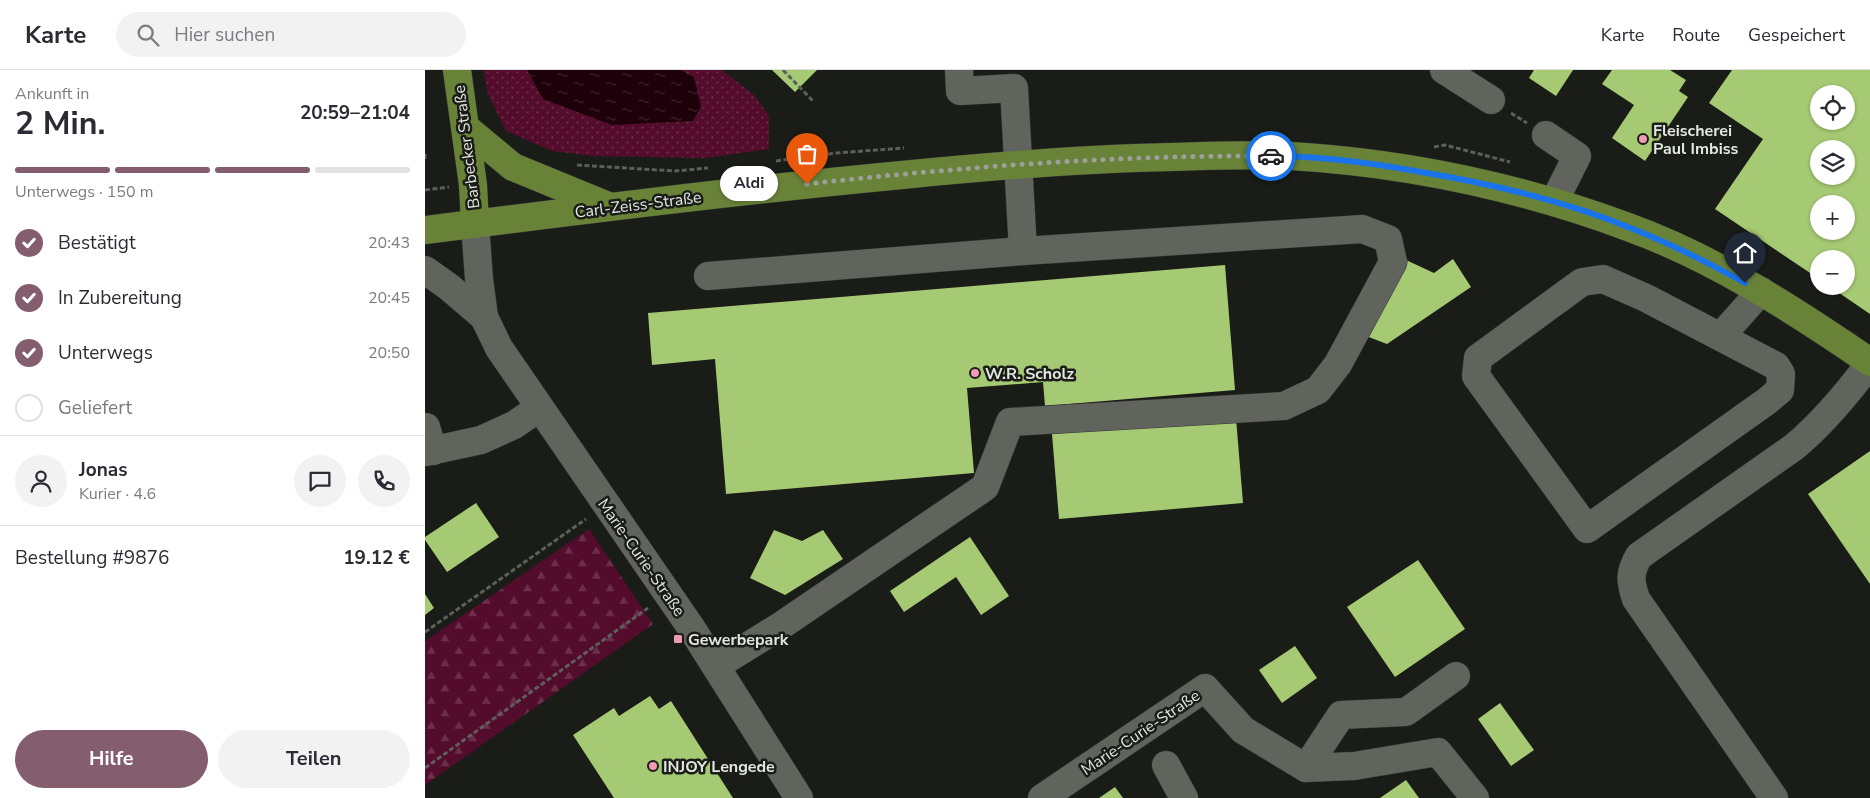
<!DOCTYPE html>
<html lang="de">
<meta charset="utf-8">
<style>
:root{--surface:#fff;--page:#f2f2f3;--text:#2b2b33;--muted:#7c7c81;--line:#e1e1e2;--accent:#845d6e}
body{margin:0;font-family:"Nunito Sans",sans-serif;background:var(--page);color:var(--text);height:100vh;display:flex;flex-direction:column;font-size:19px;white-space:nowrap}
*{box-sizing:border-box;margin:0}
p{font-size:16px;color:var(--muted)}
.icon{flex:none;width:28px;height:28px;fill:none;stroke:currentColor;stroke-width:2;stroke-linecap:round;stroke-linejoin:round}
.map{position:relative;flex:1;overflow:hidden}
.sheet{display:flex;flex-direction:column;background:var(--surface);width:425px}
.sheet>*{flex:none}
.buttons{position:absolute;left:1385px;top:15px;display:grid;gap:10px}
.buttons a{display:grid;place-items:center;width:45px;height:45px;border-radius:50%;background:var(--surface);box-shadow:0 1px 4px #0004;font-size:25px}
.pin{position:absolute;display:grid;place-items:center;width:42px;height:42px;color:#fff;margin:-51px -21px;border-radius:50% 50% 50% 0;rotate:-45deg;box-shadow:0 0 5px #0007}
.pin .icon{rotate:45deg}
.courier{position:absolute;display:grid;place-items:center;width:50px;height:50px;margin:-25px;border:4px solid #1a73e8;border-radius:50%;background:#fff;color:#222;box-shadow:0 1px 6px #0007}
.bubble{position:absolute;height:35px;border-radius:18px;background:var(--surface);box-shadow:0 1px 4px #0004;font-size:16px;font-weight:700;line-height:35px;text-align:center}
.headline em{font-style:normal;font-weight:700}
.headline div{display:flex;flex-direction:column-reverse}
.headline{display:flex;align-items:center;justify-content:space-between;height:85px;padding:0 15px}
h1{font-size:32px;font-weight:700;line-height:38px}
.bar{display:grid;grid-template-columns:repeat(4,1fr);gap:8px 5px;align-content:center;height:60px;padding:0 15px}
.bar i{height:6px;border-radius:4px;background:var(--line)}
.bar .on{background:var(--accent)}
.bar p{grid-column:span 4}
.line{display:flex;align-items:center;gap:12px;padding:0 15px;border-top:1px solid var(--line)}
.line div{flex:1}
.round{display:grid;place-items:center;flex:none;width:52px;height:52px;border-radius:26px;background:var(--page)}
ol{padding:0 15px;list-style:none}
li{display:flex;align-items:center;gap:15px;height:55px}
li p{margin-inline-start:auto}
li .icon{padding:5px;border-radius:50%;background:var(--accent);color:#fff;stroke-width:4}
li:last-child{color:var(--muted)}
li i{width:28px;height:28px;border:2px solid var(--line);border-radius:50%}
.primary-button{display:flex;gap:10px;margin-top:auto;padding:10px 15px}
.primary-button a{flex:1;height:58px;border-radius:30px;background:var(--accent);color:#fff;font-size:20px;font-weight:700;line-height:58px;text-align:center}
.primary-button a+a{background:var(--page);color:var(--text)}
header{display:flex;align-items:center;gap:30px;box-sizing:border-box;height:70px;padding:0 25px;background:var(--surface);border-bottom:1px solid var(--line)}
header strong{font-size:24px}
nav{display:flex;gap:28px;margin-inline-start:auto;font-size:18px}
.search{width:350px;height:45px;background:var(--page);display:flex;align-items:center;gap:12px;box-sizing:border-box;padding:0 18px;border-radius:28px;color:var(--muted);font-size:19px}
main{display:flex;flex:1;min-height:0}
.map>svg:first-child{display:block}
</style>
<header>
<strong>Karte</strong>
<div class="search"><svg class="icon" aria-label="search" viewBox="0 0 24 24"><circle cx="10" cy="10" r="6"/><path d="M15 15l6 6"/></svg>Hier suchen</div>
<nav><a>Karte</a><a>Route</a><a>Gespeichert</a></nav>
</header>
<main>
<section class="sheet">
<div class="headline"><div><h1>2 Min.</h1><p>Ankunft in</p></div><em>20:59–21:04</em></div>
<div class="bar"><i class="on"></i><i class="on"></i><i class="on"></i><i></i><p>Unterwegs · 150 m</p></div>
<ol>
<li><svg class="icon" aria-label="check" viewBox="0 0 24 24"><path d="M5 12l5 5 9-10"/></svg>Bestätigt<p>20:43</p></li>
<li><svg class="icon" aria-label="check" viewBox="0 0 24 24"><path d="M5 12l5 5 9-10"/></svg>In Zubereitung<p>20:45</p></li>
<li><svg class="icon" aria-label="check" viewBox="0 0 24 24"><path d="M5 12l5 5 9-10"/></svg>Unterwegs<p>20:50</p></li>
<li><i></i>Geliefert</li>
</ol>
<div class="line" style="height:90px"><a class="round"><svg class="icon" aria-label="person" viewBox="0 0 24 24"><circle cx="12" cy="8" r="4"/><path d="M4 21q1-7 8-7t8 7"/></svg></a><div><b>Jonas</b><p>Kurier · 4.6</p></div><a class="round"><svg class="icon" aria-label="chat" viewBox="0 0 24 24"><path d="M4 5h16v11H9l-5 4z"/></svg></a><a class="round"><svg class="icon" aria-label="phone" viewBox="0 0 24 24"><path d="M5 4h4l2 5-3 2q2 4 5 5l2-3 5 2v4C11 20 4 13 5 4z"/></svg></a></div>
<div class="line" style="height:65px"><div>Bestellung #9876</div><b>19.12 €</b></div>
<div class="primary-button"><a>Hilfe</a><a>Teilen</a></div>
</section>
<div class="map">
<svg width="1445" height="728" viewBox="0 0 1445 728">
<defs>
<pattern id="grass-dots" width="8" height="8" patternUnits="userSpaceOnUse" patternTransform="scale(1.25)"><rect width="8" height="8" fill="#530c2c"/><path d="M2 2h.1M6 6h.1" fill="none" stroke="#6c2f4a" stroke-width="1.8" stroke-linecap="round"/></pattern>
<pattern id="forest-firs" width="22" height="20" patternUnits="userSpaceOnUse" patternTransform="scale(1.25)"><rect width="22" height="20" fill="#530c2c"/><path d="M5 1l3.5 6h-7zM16 11l3.5 6h-7z" fill="#6c2f4a"/></pattern>
<pattern id="water-ripples" width="26" height="14" patternUnits="userSpaceOnUse" patternTransform="scale(1.25)"><rect width="26" height="14" fill="#1e000a"/><path d="M2 4q2-2 4 0t4 0M15 11q2-2 4 0t4 0" fill="none" stroke="#3f252d"/></pattern>
</defs>
<rect width="100%" height="100%" fill="#1a1c17"/>
<polygon fill="url(#grass-dots)" points="58,0 102,0 118,29 269,7 255,0 297,0 329,25 344,46 344,79 280,88 168,86 127,81 81,61 63,24"/>
<polygon fill="url(#forest-firs)" points="164,459 228,554 0,715 0,571"/>
<polygon fill="url(#water-ripples)" points="102,0 255,0 269,7 276,37 268,51 187,55 118,29"/>
<g fill="#a6ca73" fill-rule="evenodd">
<polygon points="347,0 392,0 370,22"/>
<polygon points="1109,0 1148,0 1131,26 1104,8"/>
<polygon points="1187,0 1245,0 1261,10 1254,21 1263,27 1220,91 1187,68 1209,35 1177,14"/>
<path d="M1307,0H1445V244L1404,216H1421V189H1394V209L1290,139L1338,69L1284,33ZM1394,24H1421V51H1394ZM1394,79H1421V106H1394ZM1394,134H1421V161H1394Z"/>
<polygon points="1028,189 1046,217 962,274 941,266 981,190 1009,203"/>
<polygon points="800,195 810,320 620,336 618,312 542,318 549,403 301,424 290,289 227,295 223,243"/>
<polygon points="811,348 818,433 634,449 627,364"/>
<polygon points="1445,381 1445,514 1383,424"/>
<polygon points="51,433 74,467 22,502 0,470 0,467"/>
<polygon points="349,460 377,471 398,460 418,489 360,525 325,508"/>
<polygon points="545,467 584,526 556,545 531,507 479,542 465,521"/>
<polygon points="993,490 1040,559 970,607 922,537"/>
<polygon points="0,524 9,538 0,545"/>
<polygon points="870,576 892,608 857,633 834,600"/>
<polygon points="225,626 234,639 246,631 308,728 189,728 148,665 189,638 194,646"/>
<polygon points="1075,633 1109,680 1086,696 1053,649"/>
<polygon points="981,710 994,728 955,728"/>
<polygon points="690,717 698,728 674,728"/>
</g>
<g fill="none" stroke-linecap="round" stroke-linejoin="round">
<g stroke="#363835" stroke-width="29">
<g id="minor">
<polyline points="534,0 535,21 589,18 598,181"/>
<polyline points="1019,0 1066,30"/>
<polyline points="1121,65 1152,86 1129,132"/>
<polyline points="50,154 54,209 59,247 74,278 267,559 374,728"/>
<polyline points="0,200 24,217 59,247"/>
<polyline points="283,206 598,181 937,159 963,169 968,192 913,294 893,320 859,336 585,352 560,417 354,557 291,596"/>
<polygon points="1178,209 1221,228 1351,296 1356,304 1355,320 1342,331 1162,459 1051,306 1053,288 1157,212"/>
<polyline points="1296,266 1336,221"/>
<polyline points="1,357 8,381"/>
<polyline points="0,382 56,370 89,355 114,338"/>
<polyline points="741,695 759,728"/>
<polyline points="881,698 929,696 1013,682 1050,728"/>
<polyline points="881,698 916,645 981,642 1031,606"/>
<polyline points="617,728 780,618 818,660 881,698"/>
<path d="M1349,728L1211,529C1205,511 1204,503 1214,486L1369,377C1399,352 1422,324 1445,293"/>
</g>
</g>
<g stroke="#363835" stroke-width="29">
<g id="major">
<polyline points="32,0 48,115 50,154"/>
<polyline points="41,58 88,97 183,136"/>
<path d="M0,160C159,140 318,120 477,105C567,96 656,89 746,87C786,86 827,84 866,86C982,93 1095,117 1203,157C1289,188 1369,240 1445,292"/>
</g>
</g>
<g stroke="#5d5f5a" stroke-width="3" stroke-dasharray="5 2.5" stroke-linecap="butt">
<polyline points="358,0 388,31"/>
<polyline points="1086,43 1102,53"/>
<polyline points="1009,77 1020,75 1085,92"/>
<polyline points="0,84 0,89"/>
<polyline points="351,91 411,83 479,78"/>
<polyline points="152,95 250,101 283,98"/>
<polyline points="0,120 24,117"/>
<polyline points="0,562 161,449"/>
<polyline points="0,698 223,538"/>
</g>
<use href="#minor" stroke="#60645d" stroke-width="28"/>
<use href="#major" stroke="#688338" stroke-width="28"/>
</g>
<g fill="none" stroke-linecap="round" stroke-linejoin="round">
<path stroke="#9d9f9b" stroke-width="5" stroke-dasharray="0 9" d="M382,114C536,97 691,85 846,86"/>
<path stroke="#1a73e8" stroke-width="6" d="M846,86C896,86 947,93 996,102C1068,114 1140,131 1208,159C1246,174 1284,193 1320,213"/>
</g>
<g fill="#f09ab6" stroke="#1a1c17" stroke-width="2">
<circle cx="1218" cy="69" r="5"/>
<circle cx="550" cy="303" r="5"/>
<rect x="248" y="564" width="10" height="10" rx="2.5"/>
<circle cx="228" cy="696" r="5"/>
</g>
<g text-anchor="middle" stroke-width="5" stroke-linejoin="round" paint-order="stroke">
<g font-size="16" font-weight="bold" fill="#e4e6e2" stroke="#1a1c17" text-anchor="start">
<text x="1228" y="66">Fleischerei<tspan x="1228" dy="18">Paul Imbiss</tspan></text>
<text x="560" y="309">W.R. Scholz</text>
<text x="263" y="575">Gewerbepark</text>
<text x="238" y="702">INJOY Lengede</text>
</g>
<g font-size="16" fill="#e4e6e2" stroke="#1a1c17">
<text transform="translate(41 77) rotate(-97)" y="6">Barbecker Straße</text>
<text transform="translate(213 134) rotate(-7)" y="6">Carl-Zeiss-Straße</text>
<text transform="translate(217 487) rotate(55)" y="6">Marie-Curie-Straße</text>
<text transform="translate(715 662) rotate(-34)" y="6">Marie-Curie-Straße</text>
</g>
</g>
</svg>
<div class="buttons">
<a><svg class="icon" aria-label="locate" viewBox="0 0 24 24"><circle cx="12" cy="12" r="6"/><path d="M12 2v4M12 18v4M2 12h4M18 12h4"/></svg></a>
<a><svg class="icon" aria-label="layers" viewBox="0 0 24 24"><path d="M12 4l9 5-9 5-9-5zM3 14l9 5 9-5"/></svg></a>
<a>+</a>
<a>−</a>
</div>
<div class="pin" style="left:382px;top:114px;background:#ea580c"><svg class="icon" aria-label="bag" viewBox="0 0 24 24"><path d="M5 8h14l-1 12H6zM9 8a3 3 0 0 1 6 0"/></svg></div>
<div class="pin" style="left:1320px;top:213px;background:#1f2937"><svg class="icon" aria-label="home" viewBox="0 0 24 24"><path d="M3 11l9-7 9 7M6 9v11h12V9"/></svg></div>
<div class="courier" style="left:846px;top:86px"><svg class="icon" aria-label="car" viewBox="0 0 24 24"><path d="M5 17H2v-5l4-1 3-4h7l3 4 3 1v5h-3M9 17h6M6 11h13"/><circle cx="7" cy="17" r="2"/><circle cx="17" cy="17" r="2"/></svg></div>
<div class="bubble" style="left:295px;top:96px;width:58px">Aldi</div>
</div>
</main>
